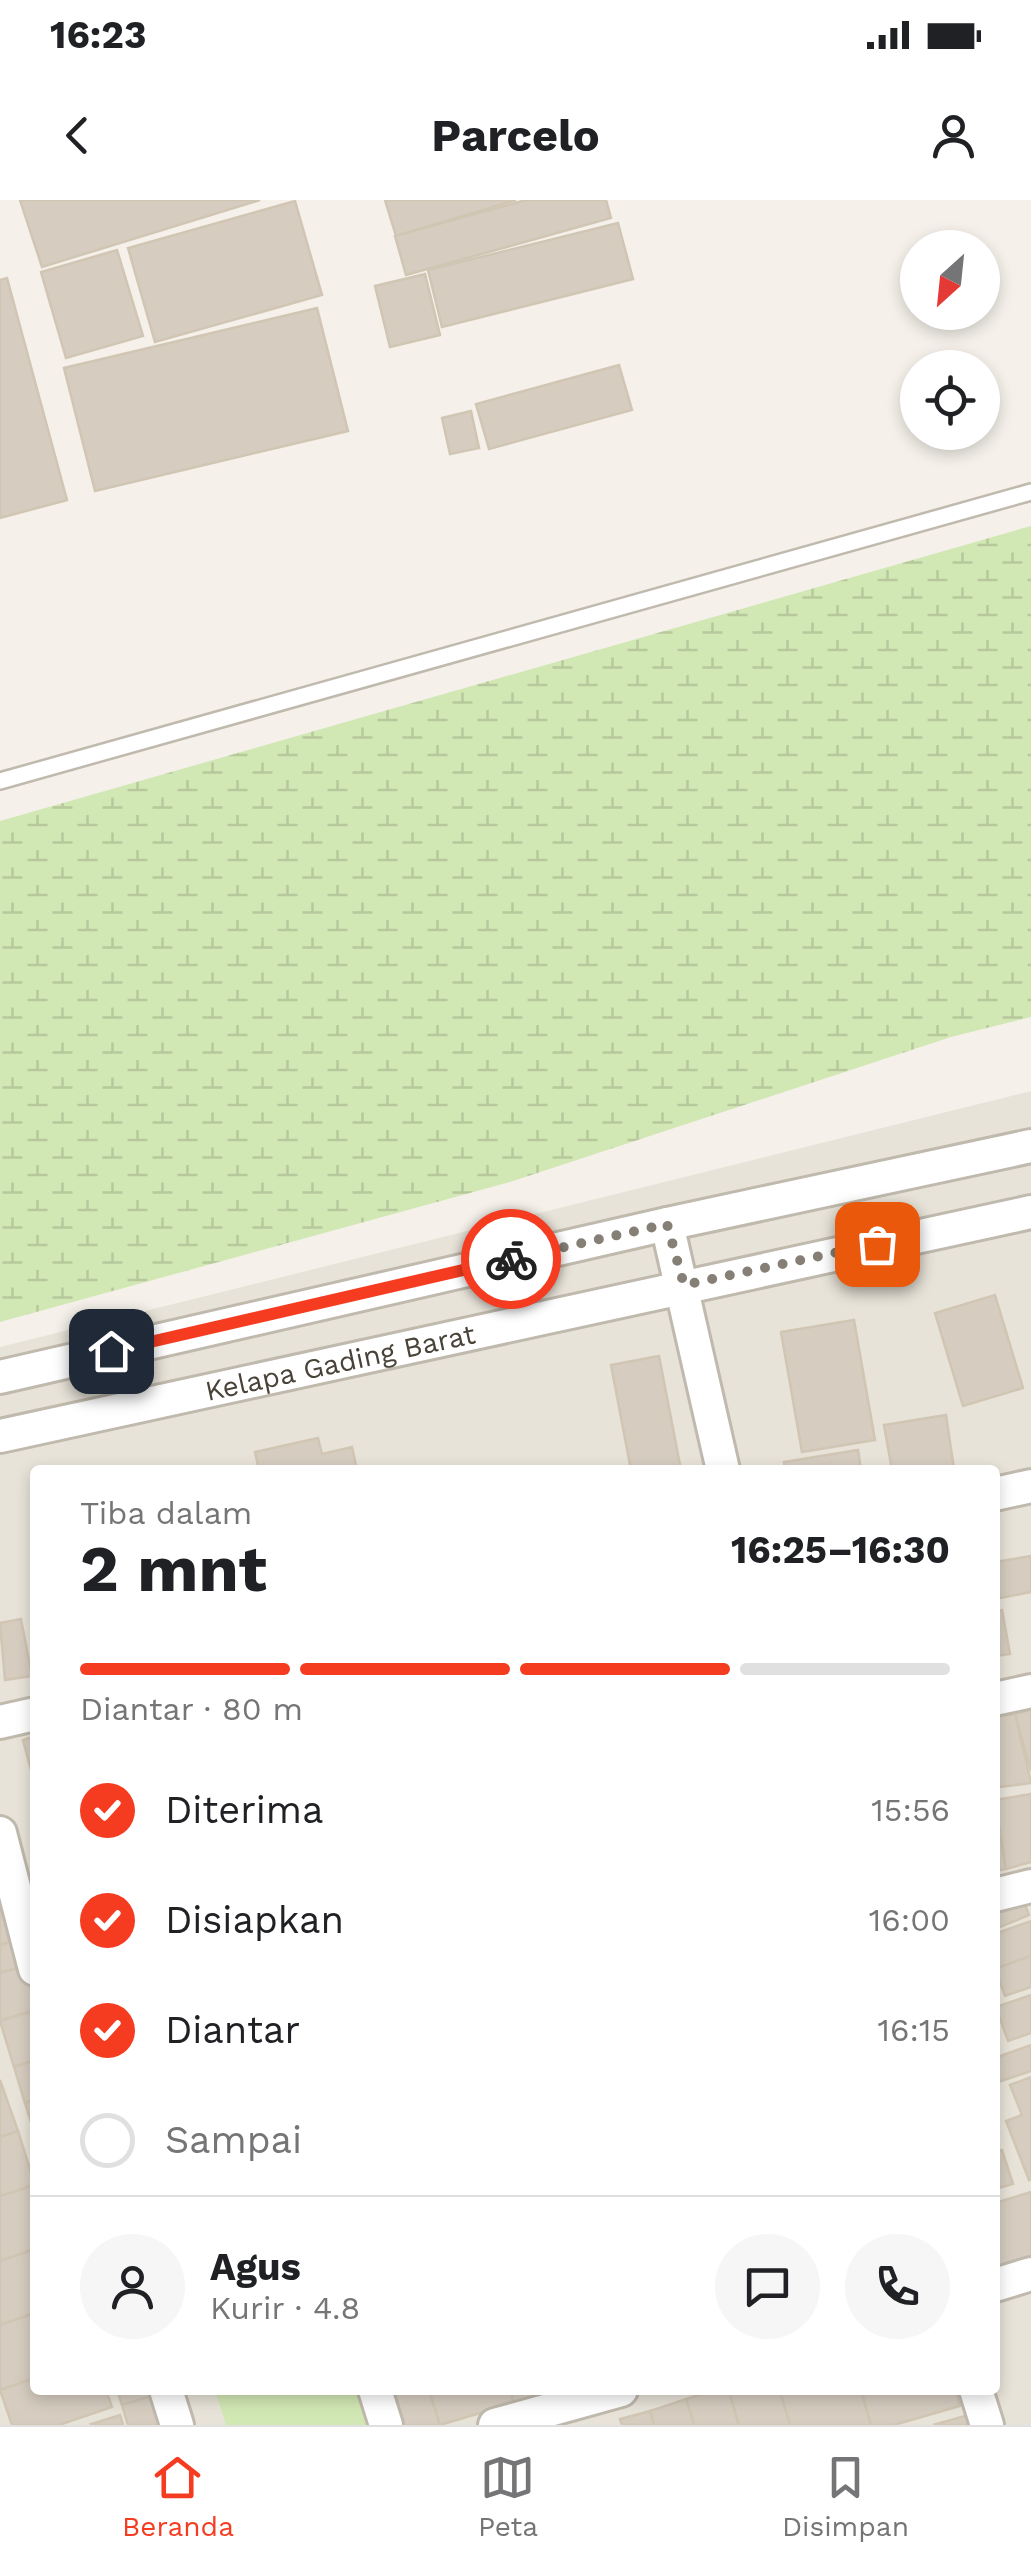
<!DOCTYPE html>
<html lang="id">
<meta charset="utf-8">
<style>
:root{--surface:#fff;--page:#f6f6f6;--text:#202124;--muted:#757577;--line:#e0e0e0;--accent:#f53c21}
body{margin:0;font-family:"Work Sans",sans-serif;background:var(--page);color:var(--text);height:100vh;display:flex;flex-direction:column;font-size:38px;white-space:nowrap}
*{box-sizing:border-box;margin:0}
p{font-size:32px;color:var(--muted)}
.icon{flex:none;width:55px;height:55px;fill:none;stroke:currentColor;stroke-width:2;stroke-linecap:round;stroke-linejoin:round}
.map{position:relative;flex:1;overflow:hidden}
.details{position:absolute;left:30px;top:1265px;width:970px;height:930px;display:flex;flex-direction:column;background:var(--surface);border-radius:10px;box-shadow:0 5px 15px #0003}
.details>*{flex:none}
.needle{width:65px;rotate:207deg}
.tools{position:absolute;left:900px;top:30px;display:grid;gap:20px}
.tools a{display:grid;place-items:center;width:100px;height:100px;border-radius:50%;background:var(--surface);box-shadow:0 5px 15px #0003;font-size:50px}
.pin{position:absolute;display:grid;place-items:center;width:85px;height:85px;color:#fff;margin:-42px;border-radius:20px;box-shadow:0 5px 15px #0006}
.courier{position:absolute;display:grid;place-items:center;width:100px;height:100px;margin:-50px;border:8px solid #f53c21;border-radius:50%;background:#fff;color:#222;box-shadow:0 2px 12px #0007}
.head em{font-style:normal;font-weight:700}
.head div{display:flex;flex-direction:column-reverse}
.head{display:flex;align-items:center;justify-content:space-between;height:170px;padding:0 50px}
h1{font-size:65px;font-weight:700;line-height:75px}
.bar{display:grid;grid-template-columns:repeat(4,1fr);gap:15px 10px;align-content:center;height:120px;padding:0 50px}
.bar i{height:12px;border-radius:8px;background:var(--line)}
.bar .selected{background:var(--accent)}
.bar p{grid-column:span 4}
.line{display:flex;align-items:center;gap:25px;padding:0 50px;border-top:2px solid var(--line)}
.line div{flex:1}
.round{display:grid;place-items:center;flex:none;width:105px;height:105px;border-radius:52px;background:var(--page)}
ol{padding:0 50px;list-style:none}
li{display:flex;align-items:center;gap:30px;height:110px}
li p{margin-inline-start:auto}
li .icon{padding:10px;border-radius:50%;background:var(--accent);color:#fff;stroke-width:4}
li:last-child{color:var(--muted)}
li i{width:55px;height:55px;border:5px solid var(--line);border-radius:50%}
.status{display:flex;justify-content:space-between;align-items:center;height:70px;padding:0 50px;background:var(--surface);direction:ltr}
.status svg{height:28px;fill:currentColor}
header{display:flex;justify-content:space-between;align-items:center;height:130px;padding:0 50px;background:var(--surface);font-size:45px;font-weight:700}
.tabs{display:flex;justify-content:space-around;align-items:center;height:140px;border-top:2px solid var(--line);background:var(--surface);font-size:28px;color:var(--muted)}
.tabs a{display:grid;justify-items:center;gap:5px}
.tabs .selected{color:var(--accent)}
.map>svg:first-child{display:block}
</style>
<div class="status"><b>16:23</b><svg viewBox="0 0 49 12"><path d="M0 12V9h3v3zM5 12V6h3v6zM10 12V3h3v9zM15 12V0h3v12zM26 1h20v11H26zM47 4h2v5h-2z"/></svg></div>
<header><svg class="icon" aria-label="back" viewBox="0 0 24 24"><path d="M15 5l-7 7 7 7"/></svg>Parcelo<svg class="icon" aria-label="person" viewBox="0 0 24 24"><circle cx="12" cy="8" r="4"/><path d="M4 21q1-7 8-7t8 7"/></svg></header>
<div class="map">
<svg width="1031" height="2225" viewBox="0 0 1031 2225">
<defs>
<pattern id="wetland-marsh" width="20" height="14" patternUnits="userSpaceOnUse" patternTransform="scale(2.5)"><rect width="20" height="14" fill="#d2e8b4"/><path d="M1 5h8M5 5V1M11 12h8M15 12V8" fill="none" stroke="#b6c89c"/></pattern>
</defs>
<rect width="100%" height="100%" fill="#f5f1ea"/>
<path fill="#e8e3d8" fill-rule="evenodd" d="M1031,891V2225H0V1147ZM35,1270H995V2190H35Z"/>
<polygon fill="#d2e8b4" points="215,2190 363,2190 374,2225 226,2225"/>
<polygon fill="url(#wetland-marsh)" points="1031,326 1031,817 951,837 510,982 0,1122 0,621"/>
<g fill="#d6cdc0" stroke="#d1c5b3" stroke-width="2.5">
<polygon points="20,0 260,0 42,67"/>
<polygon points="385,0 516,0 396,36"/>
<polygon points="526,0 606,0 611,18 406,75 395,36"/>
<polygon points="295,1 322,95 155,142 128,48"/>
<polygon points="618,23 633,79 442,127 428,70"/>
<polygon points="117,50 143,136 66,158 41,72"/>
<polygon points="425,74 440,135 390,147 375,86"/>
<polygon points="7,78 67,300 0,318 0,80"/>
<polygon points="317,108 348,231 95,291 64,168"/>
<polygon points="619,165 632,210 489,249 476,204"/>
<polygon points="471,211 479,248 450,254 442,218"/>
<polygon points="995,1095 1023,1188 963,1206 935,1113"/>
<polygon points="854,1120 875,1240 802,1252 781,1132"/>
<polygon points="659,1156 681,1270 631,1270 611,1165"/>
<polygon points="946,1215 954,1269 892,1270 884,1225"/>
<polygon points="318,1238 322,1254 352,1247 357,1270 259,1270 255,1252"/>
<polygon points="858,1250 861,1270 785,1270 784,1262"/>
<polygon points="1031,1356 1031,1392 995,1399 995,1362"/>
<polygon points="1002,1410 1010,1454 995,1456 995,1412"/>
<polygon points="21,1419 32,1476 5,1480 0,1423"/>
<polygon points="1031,1510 1031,1571 1015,1514"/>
<polygon points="1015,1514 1031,1583 999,1587 995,1517"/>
<polygon points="35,1536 35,1585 23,1540"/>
<polygon points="1031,1594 1031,1662 1006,1669 995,1600"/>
<polygon points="995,1609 1006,1669 995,1671"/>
<polygon points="1021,1694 1029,1715 995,1729 995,1704"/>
<polygon points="9,1707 19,1739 0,1745 0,1710"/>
<polygon points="1031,1721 1031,1756 995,1769 995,1734"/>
<polygon points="19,1739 27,1765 0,1773 0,1745"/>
<polygon points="1031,1756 1031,1787 1005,1796 995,1769"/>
<polygon points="27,1765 35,1789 35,1810 0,1821 0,1773"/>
<polygon points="1031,1795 1031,1833 1008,1841 996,1807"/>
<polygon points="35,1810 35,1860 14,1867 0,1821"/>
<polygon points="1031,1845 1031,1871 995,1883 995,1858"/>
<polygon points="35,1860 35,1899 25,1903 14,1867"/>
<polygon points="1031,1877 1031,1979 1029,1980 1006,1921 1022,1915 1010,1885"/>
<polygon points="0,1880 18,1931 0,1937"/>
<polygon points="35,1899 35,1935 25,1903"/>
<polygon points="18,1931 35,1985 0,1996 0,1937"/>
<polygon points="1002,1950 1013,1984 995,1989 995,1952"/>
<polygon points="35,1985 35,2049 0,2061 0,1996"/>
<polygon points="1031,1992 1031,2063 995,2074 995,2003"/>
<polygon points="35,2049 35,2113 0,2125 0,2061"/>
<polygon points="35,2113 35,2178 0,2190 0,2125"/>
<polygon points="35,2178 35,2190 106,2190 112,2207 59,2225 12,2225 0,2190"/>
<polygon points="117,2190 164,2190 165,2192 122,2205"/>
<polygon points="392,2190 429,2190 440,2225 404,2225"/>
<polygon points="429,2190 510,2190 514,2203 440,2225"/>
<polygon points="510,2190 555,2190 514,2203"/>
<polygon points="715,2190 729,2190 739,2225 694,2225 686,2199"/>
<polygon points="729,2190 780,2190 790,2225 739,2225"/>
<polygon points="780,2190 861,2190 871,2225 790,2225"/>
<polygon points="861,2190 955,2190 960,2206 894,2225 871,2225"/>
<polygon points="165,2192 176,2225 128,2225 122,2205"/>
<polygon points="686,2199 694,2225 654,2225 650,2211"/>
<polygon points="650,2211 654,2225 622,2225 620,2219"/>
<polygon points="972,2214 975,2225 933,2225"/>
<polygon points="120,2215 123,2225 92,2225 91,2224"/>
</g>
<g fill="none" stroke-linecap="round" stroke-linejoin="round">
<g stroke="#c0b9ad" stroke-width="20">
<polyline id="service" points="0,581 1031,292"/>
</g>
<g stroke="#c0b9ad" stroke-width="38">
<g id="minor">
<polyline points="667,1024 723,1270"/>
<polyline points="0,1177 667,1024 1031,946"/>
<path id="s1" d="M0,1236L1031,1012"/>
<polyline points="995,1294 1031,1286"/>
<polyline points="995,1499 1031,1491"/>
<polyline points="0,1522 35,1514"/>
<polyline points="0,1633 35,1769"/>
<polyline points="995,1695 1031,1686"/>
<polyline points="995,2085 1031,2074"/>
<polyline points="166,2190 177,2225"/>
<polyline points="375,2190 386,2225"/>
<polyline points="976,2190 987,2225"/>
<polyline points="495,2225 621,2190"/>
</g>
</g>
<use href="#service" stroke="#fff" stroke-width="15"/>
<use href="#minor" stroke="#fff" stroke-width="32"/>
</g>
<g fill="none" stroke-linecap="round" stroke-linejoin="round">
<polyline stroke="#857f76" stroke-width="10" stroke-dasharray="0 18" points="511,1059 667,1024 684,1085 877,1044"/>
<polyline stroke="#f53c21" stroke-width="12" points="111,1151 511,1059"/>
</g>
<g text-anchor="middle" stroke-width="8" stroke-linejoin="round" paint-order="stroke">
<g font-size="28" fill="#494238" stroke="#fff">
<text dy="10" stroke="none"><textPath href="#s1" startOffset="348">Kelapa Gading Barat</textPath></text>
</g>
</g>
</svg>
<div class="tools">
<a><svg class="needle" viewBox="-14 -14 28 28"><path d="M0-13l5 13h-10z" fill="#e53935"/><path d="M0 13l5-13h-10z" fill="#757577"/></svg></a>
<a><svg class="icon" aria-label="locate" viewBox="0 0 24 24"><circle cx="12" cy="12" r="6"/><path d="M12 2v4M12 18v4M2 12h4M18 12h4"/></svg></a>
</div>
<div class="pin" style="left:877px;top:1044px;background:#ea580c"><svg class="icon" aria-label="bag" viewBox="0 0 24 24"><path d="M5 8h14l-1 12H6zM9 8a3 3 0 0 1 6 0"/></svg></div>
<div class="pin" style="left:111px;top:1151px;background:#1f2937"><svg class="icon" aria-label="home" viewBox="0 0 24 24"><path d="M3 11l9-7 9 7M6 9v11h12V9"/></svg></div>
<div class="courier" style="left:511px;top:1059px"><svg class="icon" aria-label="bike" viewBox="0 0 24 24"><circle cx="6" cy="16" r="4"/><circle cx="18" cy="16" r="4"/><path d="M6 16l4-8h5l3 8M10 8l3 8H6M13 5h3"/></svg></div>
<section class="details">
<div class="head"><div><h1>2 mnt</h1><p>Tiba dalam</p></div><em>16:25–16:30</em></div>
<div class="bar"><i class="selected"></i><i class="selected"></i><i class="selected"></i><i></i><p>Diantar · 80 m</p></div>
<ol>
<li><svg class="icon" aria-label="check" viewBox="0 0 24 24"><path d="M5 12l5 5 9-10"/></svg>Diterima<p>15:56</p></li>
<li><svg class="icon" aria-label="check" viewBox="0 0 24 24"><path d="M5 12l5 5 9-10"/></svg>Disiapkan<p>16:00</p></li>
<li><svg class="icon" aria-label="check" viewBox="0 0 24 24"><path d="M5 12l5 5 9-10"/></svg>Diantar<p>16:15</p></li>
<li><i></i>Sampai</li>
</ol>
<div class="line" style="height:180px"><a class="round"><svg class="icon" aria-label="person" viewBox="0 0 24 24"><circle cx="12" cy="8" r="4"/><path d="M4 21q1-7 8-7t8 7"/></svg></a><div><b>Agus</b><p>Kurir · 4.8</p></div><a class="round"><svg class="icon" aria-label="chat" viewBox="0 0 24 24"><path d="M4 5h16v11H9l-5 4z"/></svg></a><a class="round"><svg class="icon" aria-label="phone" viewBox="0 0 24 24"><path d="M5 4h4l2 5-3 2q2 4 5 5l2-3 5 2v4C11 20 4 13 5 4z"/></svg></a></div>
</section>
</div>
<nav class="tabs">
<a class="selected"><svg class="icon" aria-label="home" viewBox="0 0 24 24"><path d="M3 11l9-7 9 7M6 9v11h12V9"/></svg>Beranda</a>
<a><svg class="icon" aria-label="map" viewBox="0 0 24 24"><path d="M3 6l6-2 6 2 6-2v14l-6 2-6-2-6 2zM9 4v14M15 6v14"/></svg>Peta</a>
<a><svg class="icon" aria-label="saved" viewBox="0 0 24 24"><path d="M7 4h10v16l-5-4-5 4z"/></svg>Disimpan</a>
</nav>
